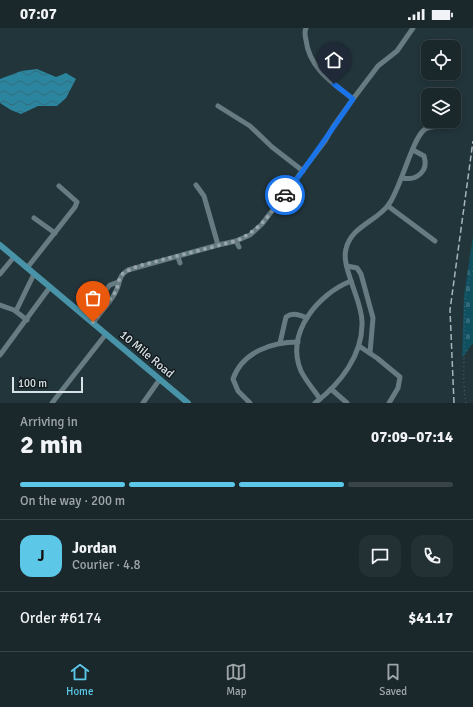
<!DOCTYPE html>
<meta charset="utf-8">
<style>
:root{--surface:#1a282c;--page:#233034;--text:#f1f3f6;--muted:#9fa6a9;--line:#384448;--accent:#5cc7e7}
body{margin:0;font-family:Signika,sans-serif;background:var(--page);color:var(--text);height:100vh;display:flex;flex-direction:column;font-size:15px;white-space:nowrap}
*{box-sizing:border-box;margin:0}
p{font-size:13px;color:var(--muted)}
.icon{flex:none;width:22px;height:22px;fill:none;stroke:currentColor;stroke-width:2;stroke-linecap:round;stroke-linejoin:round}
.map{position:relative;height:375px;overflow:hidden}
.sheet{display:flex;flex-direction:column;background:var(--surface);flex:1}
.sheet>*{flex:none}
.tools{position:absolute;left:421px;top:12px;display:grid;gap:8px}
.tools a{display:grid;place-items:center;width:40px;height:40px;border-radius:8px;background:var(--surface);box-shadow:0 2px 6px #0003,0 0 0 1px var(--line);font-size:20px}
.scale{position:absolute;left:12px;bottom:10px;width:71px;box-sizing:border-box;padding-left:4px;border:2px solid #d7e2e6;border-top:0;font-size:11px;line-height:14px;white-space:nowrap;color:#d7e2e6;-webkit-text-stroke:3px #131b1e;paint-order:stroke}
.pin{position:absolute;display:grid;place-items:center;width:34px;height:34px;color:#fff;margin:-41px -17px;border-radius:50% 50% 50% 0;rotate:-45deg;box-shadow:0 0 4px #0007}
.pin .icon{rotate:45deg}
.courier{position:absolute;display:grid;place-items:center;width:40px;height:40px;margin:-20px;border:3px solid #1a73e8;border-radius:50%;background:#fff;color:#222;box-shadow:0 1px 5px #0007}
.summary em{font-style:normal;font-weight:800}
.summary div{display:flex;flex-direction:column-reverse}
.summary{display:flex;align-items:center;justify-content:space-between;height:68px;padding:0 20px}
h1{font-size:26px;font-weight:800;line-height:30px}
.bar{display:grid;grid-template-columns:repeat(4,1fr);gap:6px 4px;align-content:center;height:48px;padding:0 20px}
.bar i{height:5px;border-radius:3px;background:var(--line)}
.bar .active{background:var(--accent)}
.bar p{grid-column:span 4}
.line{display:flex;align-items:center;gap:10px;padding:0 20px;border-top:1px solid var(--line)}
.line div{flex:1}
.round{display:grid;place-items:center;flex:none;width:42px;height:42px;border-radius:12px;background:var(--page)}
.status{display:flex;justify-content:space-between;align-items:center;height:28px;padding:0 20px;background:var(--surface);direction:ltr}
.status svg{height:11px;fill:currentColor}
.dock{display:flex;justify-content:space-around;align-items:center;height:56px;border-top:1px solid var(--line);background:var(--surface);font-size:11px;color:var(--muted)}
.dock a{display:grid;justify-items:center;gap:2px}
.dock .active{color:var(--accent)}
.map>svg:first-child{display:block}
</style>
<div class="status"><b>07:07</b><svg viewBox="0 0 49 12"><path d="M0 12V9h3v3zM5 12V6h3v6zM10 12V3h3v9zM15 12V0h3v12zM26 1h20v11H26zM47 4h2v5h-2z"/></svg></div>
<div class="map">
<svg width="473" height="375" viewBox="0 0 473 375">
<defs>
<pattern id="cemetery-stones" width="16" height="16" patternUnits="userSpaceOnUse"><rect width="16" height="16" fill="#0f5061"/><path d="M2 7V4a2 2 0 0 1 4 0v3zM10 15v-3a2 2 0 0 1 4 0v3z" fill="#316978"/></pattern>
<pattern id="water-waves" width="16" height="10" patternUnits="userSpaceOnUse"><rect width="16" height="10" fill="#2c859e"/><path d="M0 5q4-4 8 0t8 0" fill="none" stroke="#346b7a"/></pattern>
</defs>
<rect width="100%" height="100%" fill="#22353b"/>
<polygon fill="url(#cemetery-stones)" points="473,208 473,315 462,330 464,268"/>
<polygon fill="url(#water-waves)" points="37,41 56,49 66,45 76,51 66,70 57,78 38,78 21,86 11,82 0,75 0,51 21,43"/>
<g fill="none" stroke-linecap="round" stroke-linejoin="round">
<path stroke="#5a6b70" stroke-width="1" stroke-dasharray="1 3" stroke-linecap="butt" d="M466,375C463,360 464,344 464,328C465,300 461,268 473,242"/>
<g stroke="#677b82" stroke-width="5">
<path d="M306,0C304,4 305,8 306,12C309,40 333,55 353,71"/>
<polyline points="218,78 250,98 272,119 303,143"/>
<path d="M402,150C417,153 429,143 424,128L413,122"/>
<polyline points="196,157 204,168 218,217"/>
<polyline points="388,178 435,213"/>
<polyline points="34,190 55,205"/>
<polyline points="236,213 239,219"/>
<polyline points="178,229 180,235"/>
<polyline points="347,238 357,240 361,246 373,290 370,325"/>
<polyline points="27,240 75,179 77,174 59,158"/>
<polyline points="0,246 14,229"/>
<polyline points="0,277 14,282 27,292"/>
<polyline points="16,283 34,246"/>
<polyline points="84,288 110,257 118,254"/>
<path d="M93,295C100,285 111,274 116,263C121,254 117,249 128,242L218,217L236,213L250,207L262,196L325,113L333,99L353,71L378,38L397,23L413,0"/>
<path d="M280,315L286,289C293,284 300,287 307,290"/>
<polyline points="359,318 377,330 400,349 398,360 389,375"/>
<polyline points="0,327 50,259"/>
<polyline points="331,361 347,375"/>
<path d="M320,371C314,362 306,353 301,343C285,305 318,266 351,253"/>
<polyline points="52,375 106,306"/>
<polyline points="143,375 160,351"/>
<path d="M250,375L238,363L233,351C242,324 272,314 298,314"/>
<path d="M315,375C340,356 363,327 362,294C362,282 356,268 352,256C349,246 343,232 346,221C351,198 378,193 389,176C401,159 412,112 424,102C430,96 445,99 453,98"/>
</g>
<polyline stroke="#4893a8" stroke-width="6" points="0,217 188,375"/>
<polyline stroke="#a8b5b9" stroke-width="1.5" stroke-dasharray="6 3" stroke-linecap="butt" points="454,375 450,282 473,113"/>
</g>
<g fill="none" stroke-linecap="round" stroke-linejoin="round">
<path stroke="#98a5aa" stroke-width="4" stroke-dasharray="0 7.2" d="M93,294L117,262L118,254L123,245L138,238L236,213C260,202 269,187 285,167"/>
<path stroke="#1a73e8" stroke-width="5" d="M285,167C309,135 331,103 353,71L334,56"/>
</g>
<g text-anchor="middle" stroke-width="3" stroke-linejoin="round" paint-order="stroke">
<g font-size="12" fill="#d7e2e6" stroke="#131b1e">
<text transform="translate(147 326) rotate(40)" y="4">10 Mile Road</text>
</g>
</g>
</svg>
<div class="tools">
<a><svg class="icon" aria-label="locate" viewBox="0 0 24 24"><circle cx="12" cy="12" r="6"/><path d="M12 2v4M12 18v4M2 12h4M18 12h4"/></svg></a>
<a><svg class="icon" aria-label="layers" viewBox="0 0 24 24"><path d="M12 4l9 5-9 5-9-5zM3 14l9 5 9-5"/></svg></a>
</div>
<div class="scale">100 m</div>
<div class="pin" style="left:93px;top:294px;background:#ea580c"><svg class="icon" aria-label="bag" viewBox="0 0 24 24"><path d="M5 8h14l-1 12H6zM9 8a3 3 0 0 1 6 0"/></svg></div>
<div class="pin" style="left:334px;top:56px;background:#1f2937"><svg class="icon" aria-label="home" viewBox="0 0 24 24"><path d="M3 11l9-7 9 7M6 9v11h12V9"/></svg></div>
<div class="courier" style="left:285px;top:167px"><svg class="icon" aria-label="car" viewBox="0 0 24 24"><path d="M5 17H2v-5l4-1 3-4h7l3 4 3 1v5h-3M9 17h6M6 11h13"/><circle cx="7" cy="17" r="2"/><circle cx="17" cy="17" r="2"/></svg></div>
</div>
<section class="sheet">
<div class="summary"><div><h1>2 min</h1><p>Arriving in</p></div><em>07:09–07:14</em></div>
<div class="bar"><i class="active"></i><i class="active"></i><i class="active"></i><i></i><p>On the way · 200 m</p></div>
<div class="line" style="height:72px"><b class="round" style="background:var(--accent);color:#111">J</b><div><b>Jordan</b><p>Courier · 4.8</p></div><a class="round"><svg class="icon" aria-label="chat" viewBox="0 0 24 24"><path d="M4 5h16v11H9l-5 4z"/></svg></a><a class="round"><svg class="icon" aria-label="phone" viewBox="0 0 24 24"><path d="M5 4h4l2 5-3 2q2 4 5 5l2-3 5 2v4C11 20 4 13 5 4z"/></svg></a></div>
<div class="line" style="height:52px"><div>Order #6174</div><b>$41.17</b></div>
</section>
<nav class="dock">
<a class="active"><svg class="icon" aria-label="home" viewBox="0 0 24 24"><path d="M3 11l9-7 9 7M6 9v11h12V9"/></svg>Home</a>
<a><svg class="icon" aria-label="map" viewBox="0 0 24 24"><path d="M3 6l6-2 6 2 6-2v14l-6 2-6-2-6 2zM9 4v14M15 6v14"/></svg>Map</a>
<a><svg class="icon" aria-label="saved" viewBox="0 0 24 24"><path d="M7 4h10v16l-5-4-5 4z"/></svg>Saved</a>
</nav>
